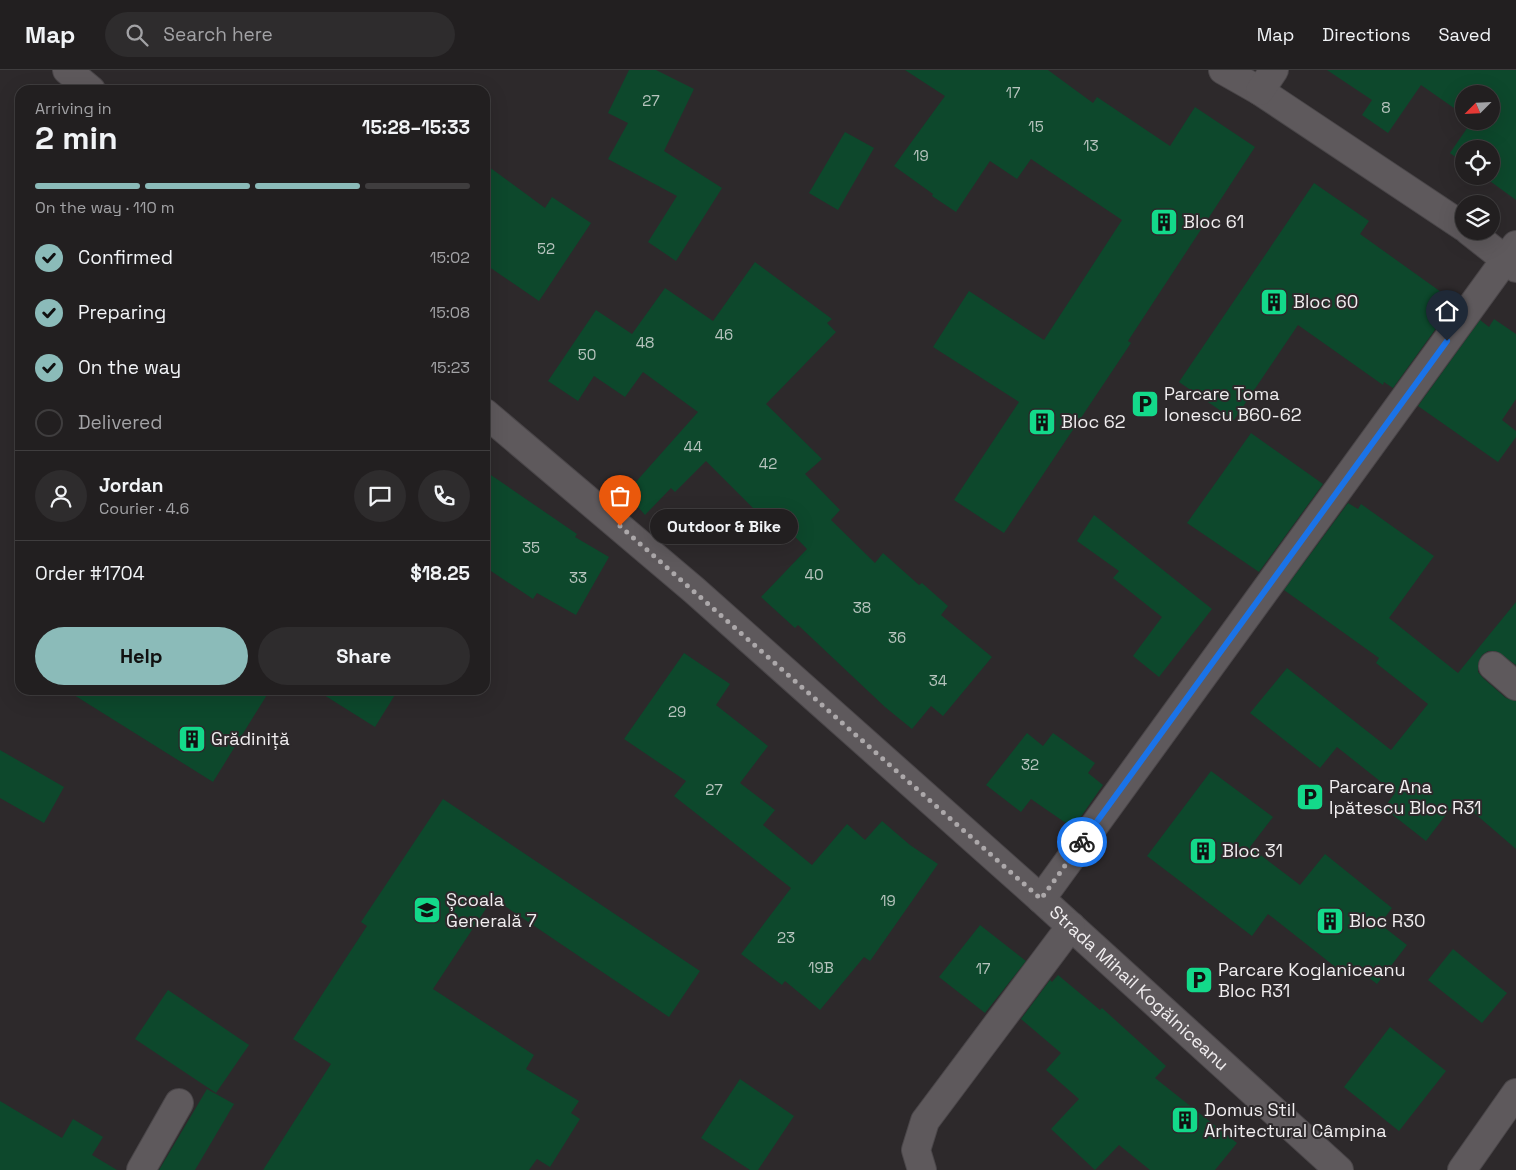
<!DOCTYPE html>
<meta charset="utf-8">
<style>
:root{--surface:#221f20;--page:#2e2c2d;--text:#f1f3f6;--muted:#a2a2a5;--line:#3f3d3e;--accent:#8bbbb9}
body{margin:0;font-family:"Space Grotesk",sans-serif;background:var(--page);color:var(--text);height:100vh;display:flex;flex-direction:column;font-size:19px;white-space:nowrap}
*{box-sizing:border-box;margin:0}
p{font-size:16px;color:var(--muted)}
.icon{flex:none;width:28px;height:28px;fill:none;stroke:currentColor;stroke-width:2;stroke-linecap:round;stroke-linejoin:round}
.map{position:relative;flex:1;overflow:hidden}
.details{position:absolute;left:15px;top:15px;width:475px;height:610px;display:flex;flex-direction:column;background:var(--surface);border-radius:15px;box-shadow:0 5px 20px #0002,0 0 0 1px var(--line)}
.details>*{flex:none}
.needle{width:32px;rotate:246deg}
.buttons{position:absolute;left:1455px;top:15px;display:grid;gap:10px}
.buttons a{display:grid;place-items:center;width:45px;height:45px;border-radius:50%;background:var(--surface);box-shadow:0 5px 20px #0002,0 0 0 1px var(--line);font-size:25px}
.pin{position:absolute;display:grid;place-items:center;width:42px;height:42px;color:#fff;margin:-51px -21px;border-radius:50% 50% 50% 0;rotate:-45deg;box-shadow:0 0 5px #0007}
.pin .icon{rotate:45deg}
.courier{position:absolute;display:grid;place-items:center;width:50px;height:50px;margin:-25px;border:4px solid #1a73e8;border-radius:50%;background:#fff;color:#222;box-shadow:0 1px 6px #0007}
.bubble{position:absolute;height:35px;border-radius:18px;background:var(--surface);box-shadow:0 5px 20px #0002,0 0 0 1px var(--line);font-size:16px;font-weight:700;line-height:35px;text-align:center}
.head em{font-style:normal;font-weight:700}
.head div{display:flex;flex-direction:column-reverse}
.head{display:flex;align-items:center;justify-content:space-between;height:85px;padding:0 20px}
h1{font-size:32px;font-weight:700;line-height:38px}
.bar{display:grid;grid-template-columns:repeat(4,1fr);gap:8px 5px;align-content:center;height:60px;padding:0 20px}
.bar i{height:6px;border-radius:4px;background:var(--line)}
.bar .active{background:var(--accent)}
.bar p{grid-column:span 4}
.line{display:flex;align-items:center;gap:12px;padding:0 20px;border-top:1px solid var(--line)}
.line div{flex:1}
.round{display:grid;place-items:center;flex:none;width:52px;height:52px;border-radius:26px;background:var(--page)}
ol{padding:0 20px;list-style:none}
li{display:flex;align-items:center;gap:15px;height:55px}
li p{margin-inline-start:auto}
li .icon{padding:5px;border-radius:50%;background:var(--accent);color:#111;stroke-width:4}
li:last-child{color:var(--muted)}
li i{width:28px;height:28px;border:2px solid var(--line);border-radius:50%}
.action{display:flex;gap:10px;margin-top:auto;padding:10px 20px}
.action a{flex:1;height:58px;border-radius:30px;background:var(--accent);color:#111;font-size:20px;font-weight:700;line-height:58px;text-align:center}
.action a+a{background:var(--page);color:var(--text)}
header{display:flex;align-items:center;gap:30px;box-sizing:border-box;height:70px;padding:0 25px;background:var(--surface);border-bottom:1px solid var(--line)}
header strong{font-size:24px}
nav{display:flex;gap:28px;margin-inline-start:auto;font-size:18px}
.search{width:350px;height:45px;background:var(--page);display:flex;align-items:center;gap:12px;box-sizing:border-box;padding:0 18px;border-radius:28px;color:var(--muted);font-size:19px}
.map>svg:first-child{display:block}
</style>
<header>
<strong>Map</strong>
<div class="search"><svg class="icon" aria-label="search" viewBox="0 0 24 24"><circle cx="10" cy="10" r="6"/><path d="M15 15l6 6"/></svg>Search here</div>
<nav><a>Map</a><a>Directions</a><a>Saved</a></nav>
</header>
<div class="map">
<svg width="1516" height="1100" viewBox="0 0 1516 1100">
<rect width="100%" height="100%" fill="#2d292b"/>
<g fill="#0d482c">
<polygon points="629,0 656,0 694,19 664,81 722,118 676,191 648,172 677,126 608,89 628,53 608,43"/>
<polygon points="905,0 1048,0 1093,33 1097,27 1170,76 1195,37 1255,77 1128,271 1131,273 1004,463 954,430 1019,332 933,277 969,221 1044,270 1122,150 1031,89 1017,109 990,91 956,142 932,126 933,124 894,96 945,26"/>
<polygon points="1327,0 1516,0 1516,130 1483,106 1491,106 1491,79 1464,79 1464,93 1450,83 1472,51 1491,51 1491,24 1464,24 1464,45 1421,15 1388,63 1362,45 1372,30"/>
<polygon points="845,62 874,78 838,140 809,123"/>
<polygon points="485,94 545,138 552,127 591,153 539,231 485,194"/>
<polygon points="1314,113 1369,151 1360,164 1455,232 1393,318 1384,312 1383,315 1298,255 1234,350 1179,312"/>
<polygon points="755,192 832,249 827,253 836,262 766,334 822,389 805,404 840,440 831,450 875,493 883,483 919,515 922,513 948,536 941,545 992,587 943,646 931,636 912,659 885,637 798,555 795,558 761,527 807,479 767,438 760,445 706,391 675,422 671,418 645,445 626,423 698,342 643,302 625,327 594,306 578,331 548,311 596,240 632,264 665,218 713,251"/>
<polygon points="1494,249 1516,264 1516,329 1502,350 1516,361 1516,367 1498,392 1418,336 1480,250 1489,257"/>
<polygon points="1251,363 1323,414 1259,502 1187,453"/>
<polygon points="485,401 577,464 575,467 609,487 576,545 537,523 533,529 485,497"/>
<polygon points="1348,433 1358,439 1361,434 1434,486 1389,548 1458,603 1516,532 1516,595 1496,581 1488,581 1482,585 1478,594 1478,602 1483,608 1506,628 1516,631 1516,779 1458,729 1426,771 1384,738 1395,723 1337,677 1320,698 1250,643 1287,598 1391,680 1428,634 1376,593 1379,588 1284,520"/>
<polygon points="1094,445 1212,539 1159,607 1133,586 1162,547 1113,508 1119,501 1077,471"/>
<polygon points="684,583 730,614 716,635 768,676 740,713 775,740 763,755 812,795 847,754 865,770 882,751 910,775 938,794 870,891 864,887 820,940 785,911 782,915 741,884 791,818 674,726 686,711 624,669"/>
<polygon points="66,620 270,620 213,712"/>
<polygon points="316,620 398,620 375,657"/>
<polygon points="1027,663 1043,676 1053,663 1095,693 1088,703 1103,715 1073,758 1031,729 1021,742 986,715"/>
<polygon points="0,680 64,717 44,753 0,728"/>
<polygon points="1211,701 1273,747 1250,777 1300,815 1325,784 1392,838 1380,854 1407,875 1377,914 1351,894 1343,903 1268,844 1252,866 1147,786"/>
<polygon points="443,729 700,901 669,947 493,828 433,919 534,985 526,999 579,1031 571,1043 580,1049 550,1097 537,1089 529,1100 263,1100 331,994 293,969 367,856 361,852"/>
<polygon points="980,855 1026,891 985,943 939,907"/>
<polygon points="1453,879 1507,923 1482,953 1428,910"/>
<polygon points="1058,905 1100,940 1102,938 1166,996 1155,1008 1237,1073 1215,1100 1150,1100 1119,1075 1095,1100 1051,1059 1079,1029 1046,1000 1061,983 1021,949 1050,910 1052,912"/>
<polygon points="168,920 249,975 216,1023 135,969"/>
<polygon points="1390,957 1446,1001 1399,1061 1344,1017"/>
<polygon points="740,1009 794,1046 758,1100 750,1100 701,1068"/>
<polygon points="207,1019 234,1034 195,1100 159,1100"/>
<polygon points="0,1031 62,1068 73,1049 103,1067 92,1085 117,1100 0,1100"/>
</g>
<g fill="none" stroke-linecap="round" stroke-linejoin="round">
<g stroke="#4a4649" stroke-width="30">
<g id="minor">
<polyline points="67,0 91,20"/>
<polyline points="1223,0 1260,21 1464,157"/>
<polyline points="1260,21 1274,0"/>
<polyline points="1469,161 1516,198"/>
<path id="s1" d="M485,343L694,520L1041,829L1339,1100"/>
<polyline points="1493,596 1516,616"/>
<polyline points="1041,829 1516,175"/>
<polyline points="141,1100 179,1033"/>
<polyline points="922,1100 916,1080 925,1051 1071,856"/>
<polyline points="1462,1100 1516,1023"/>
</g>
</g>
<use href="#minor" stroke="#5e595c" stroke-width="28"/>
</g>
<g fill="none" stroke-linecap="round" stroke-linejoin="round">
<polyline stroke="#aca8aa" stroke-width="5" stroke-dasharray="0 9" points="620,456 1041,829 1082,772"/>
<polyline stroke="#1a73e8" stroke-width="6" points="1082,772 1447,271"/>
</g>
<defs>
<g id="building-square" transform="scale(1.4375)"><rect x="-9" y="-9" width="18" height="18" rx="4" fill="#13d98a" stroke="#2d292b"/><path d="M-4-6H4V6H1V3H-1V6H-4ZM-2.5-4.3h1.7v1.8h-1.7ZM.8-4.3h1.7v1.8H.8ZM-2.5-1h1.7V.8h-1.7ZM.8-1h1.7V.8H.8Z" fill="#111"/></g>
<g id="parking-square" transform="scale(1.4375)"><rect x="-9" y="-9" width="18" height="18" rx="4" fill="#13d98a" stroke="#2d292b"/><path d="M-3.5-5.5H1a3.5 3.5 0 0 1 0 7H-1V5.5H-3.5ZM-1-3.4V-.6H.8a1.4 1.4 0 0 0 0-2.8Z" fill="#111"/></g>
<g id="school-square" transform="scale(1.4375)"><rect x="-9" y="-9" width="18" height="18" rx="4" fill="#13d98a" stroke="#2d292b"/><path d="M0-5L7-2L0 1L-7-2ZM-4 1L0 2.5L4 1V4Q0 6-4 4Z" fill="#111"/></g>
</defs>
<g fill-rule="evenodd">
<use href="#building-square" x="1164" y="152"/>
<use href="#building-square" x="1274" y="232"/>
<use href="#parking-square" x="1145" y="334"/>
<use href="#building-square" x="1042" y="352"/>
<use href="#building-square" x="192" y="669"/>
<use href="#parking-square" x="1310" y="727"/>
<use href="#building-square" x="1203" y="781"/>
<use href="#school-square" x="427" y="840"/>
<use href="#building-square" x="1330" y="851"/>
<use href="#parking-square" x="1199" y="910"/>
<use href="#building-square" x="1185" y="1050"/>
</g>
<g text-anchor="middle" stroke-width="4" stroke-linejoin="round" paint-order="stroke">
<g font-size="15" fill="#b7c4be">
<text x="1013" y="28">17</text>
<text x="651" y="36">27</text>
<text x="1386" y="43">8</text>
<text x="1036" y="62">15</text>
<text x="1091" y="81">13</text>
<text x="921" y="91">19</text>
<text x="546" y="184">52</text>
<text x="724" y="270">46</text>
<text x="645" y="278">48</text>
<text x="587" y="290">50</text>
<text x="693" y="382">44</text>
<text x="768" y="399">42</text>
<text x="531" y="483">35</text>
<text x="814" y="510">40</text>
<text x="578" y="513">33</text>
<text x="862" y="543">38</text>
<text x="897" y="573">36</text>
<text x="938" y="616">34</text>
<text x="677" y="647">29</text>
<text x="1030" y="700">32</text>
<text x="714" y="725">27</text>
<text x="888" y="836">19</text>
<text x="786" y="873">23</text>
<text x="821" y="903">19B</text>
<text x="983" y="904">17</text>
</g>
<g font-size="18" fill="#f0edef" stroke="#2d292b" text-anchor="start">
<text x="1183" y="158">Bloc 61</text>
<text x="1293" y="238">Bloc 60</text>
<text x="1164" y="330">Parcare Toma<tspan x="1164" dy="21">Ionescu B60-62</tspan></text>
<text x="1061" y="358">Bloc 62</text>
<text x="211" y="675">Grădiniță</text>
<text x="1329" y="723">Parcare Ana<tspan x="1329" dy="21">Ipătescu Bloc R31</tspan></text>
<text x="1222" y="787">Bloc 31</text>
<text x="446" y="836">Școala<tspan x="446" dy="21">Generală 7</tspan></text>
<text x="1349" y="857">Bloc R30</text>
<text x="1218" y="906">Parcare Koglaniceanu<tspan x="1218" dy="21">Bloc R31</tspan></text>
<text x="1204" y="1046">Domus Stil<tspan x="1204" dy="21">Arhitectural Câmpina</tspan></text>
</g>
<g font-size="18" fill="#f0edef" stroke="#2d292b">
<text dy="6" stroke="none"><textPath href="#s1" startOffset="871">Strada Mihail Kogălniceanu</textPath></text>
</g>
</g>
</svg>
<div class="buttons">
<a><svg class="needle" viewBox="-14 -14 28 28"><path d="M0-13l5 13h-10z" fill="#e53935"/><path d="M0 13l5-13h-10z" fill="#a2a2a5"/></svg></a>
<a><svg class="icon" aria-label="locate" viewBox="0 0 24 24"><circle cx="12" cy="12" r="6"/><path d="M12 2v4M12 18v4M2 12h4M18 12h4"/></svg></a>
<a><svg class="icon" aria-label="layers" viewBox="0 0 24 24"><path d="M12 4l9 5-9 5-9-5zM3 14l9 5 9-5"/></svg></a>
</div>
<div class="pin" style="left:620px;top:456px;background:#ea580c"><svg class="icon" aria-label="bag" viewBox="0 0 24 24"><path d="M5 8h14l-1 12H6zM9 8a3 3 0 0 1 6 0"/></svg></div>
<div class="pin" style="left:1447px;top:271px;background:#1f2937"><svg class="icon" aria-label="home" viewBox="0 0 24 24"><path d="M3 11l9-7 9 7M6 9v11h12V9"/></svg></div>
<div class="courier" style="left:1082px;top:772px"><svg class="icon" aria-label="bike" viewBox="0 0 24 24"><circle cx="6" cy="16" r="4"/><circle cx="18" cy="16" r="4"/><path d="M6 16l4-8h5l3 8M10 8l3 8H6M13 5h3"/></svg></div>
<div class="bubble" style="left:650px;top:439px;width:148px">Outdoor &amp; Bike</div>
<section class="details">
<div class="head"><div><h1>2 min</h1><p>Arriving in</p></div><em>15:28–15:33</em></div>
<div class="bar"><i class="active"></i><i class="active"></i><i class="active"></i><i></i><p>On the way · 110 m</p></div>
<ol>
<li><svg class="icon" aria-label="check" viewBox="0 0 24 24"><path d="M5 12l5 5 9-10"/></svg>Confirmed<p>15:02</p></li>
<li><svg class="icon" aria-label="check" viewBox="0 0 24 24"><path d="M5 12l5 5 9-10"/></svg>Preparing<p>15:08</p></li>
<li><svg class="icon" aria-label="check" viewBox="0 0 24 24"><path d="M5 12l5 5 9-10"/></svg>On the way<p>15:23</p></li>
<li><i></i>Delivered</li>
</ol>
<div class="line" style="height:90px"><a class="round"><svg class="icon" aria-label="person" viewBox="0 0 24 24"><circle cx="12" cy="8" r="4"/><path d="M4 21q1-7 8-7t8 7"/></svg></a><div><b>Jordan</b><p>Courier · 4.6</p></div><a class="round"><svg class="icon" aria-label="chat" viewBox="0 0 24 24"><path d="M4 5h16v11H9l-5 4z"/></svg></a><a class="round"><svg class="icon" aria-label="phone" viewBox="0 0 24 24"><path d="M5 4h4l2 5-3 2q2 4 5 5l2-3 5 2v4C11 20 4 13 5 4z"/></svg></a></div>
<div class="line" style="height:65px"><div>Order #1704</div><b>$18.25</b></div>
<div class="action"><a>Help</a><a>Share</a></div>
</section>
</div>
